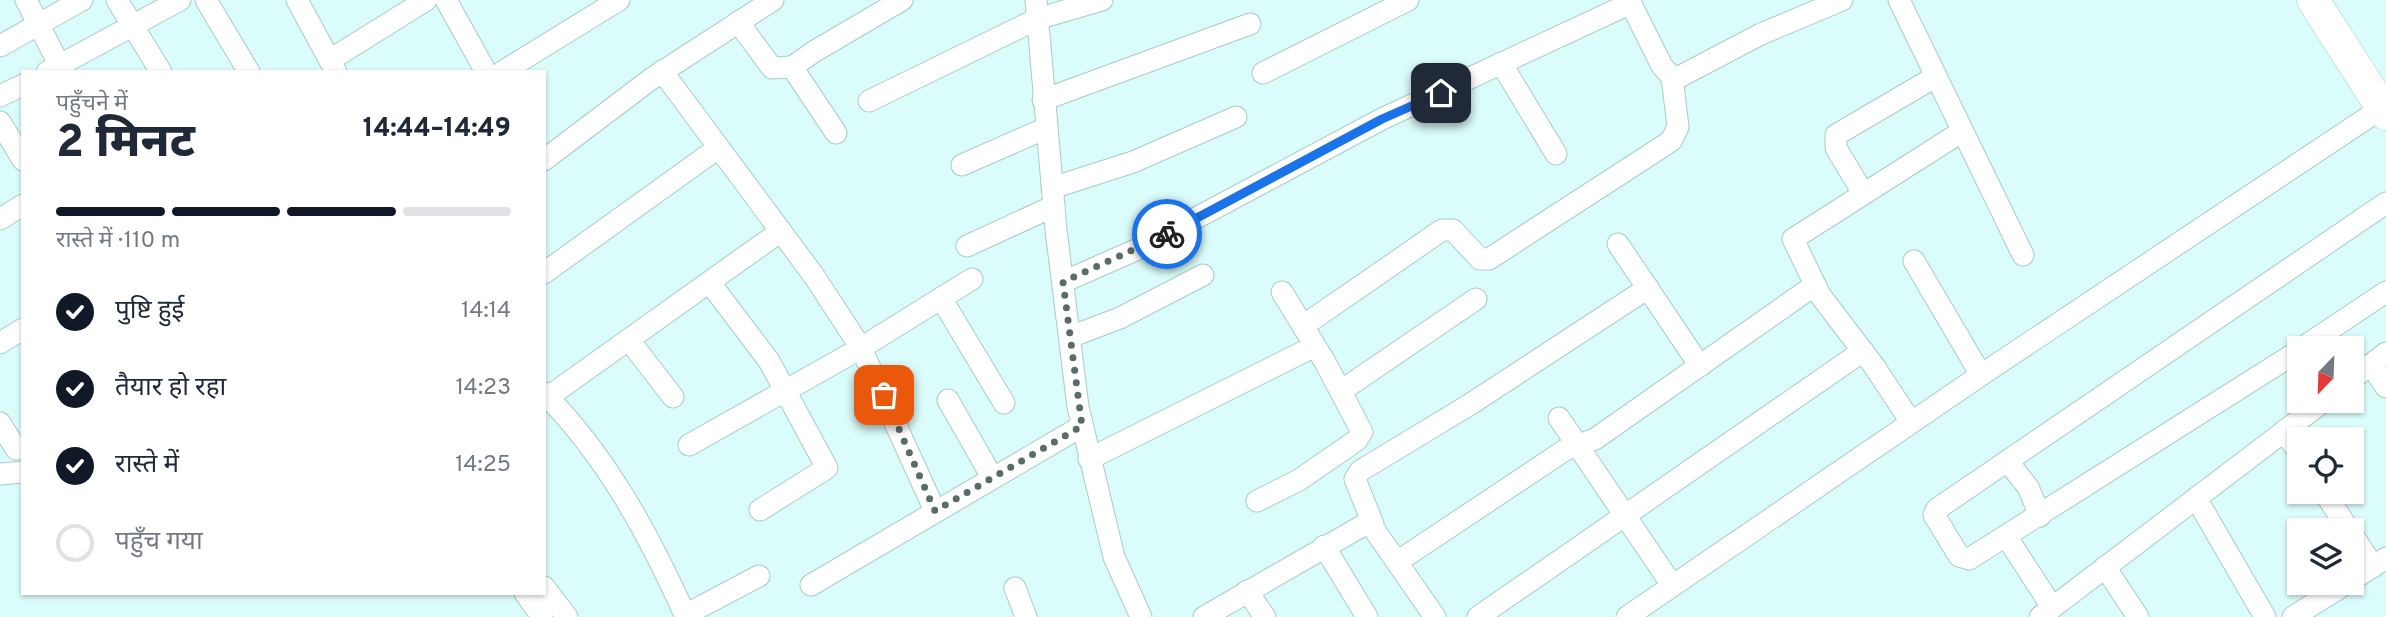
<!DOCTYPE html>
<html lang="hi">
<meta charset="utf-8">
<style>
:root{--surface:#fff;--page:#f2f2f3;--text:#1f2937;--muted:#747a83;--line:#e0e1e3;--accent:#111827}
body{margin:0;font-family:Overpass,"Noto Sans Devanagari",sans-serif;background:var(--page);color:var(--text);height:100vh;display:flex;flex-direction:column;font-size:26px;white-space:nowrap}
*{box-sizing:border-box;margin:0}
p{font-size:23px;color:var(--muted)}
.icon{flex:none;width:38px;height:38px;fill:none;stroke:currentColor;stroke-width:2;stroke-linecap:round;stroke-linejoin:round}
.map{position:relative;flex:1;overflow:hidden}
.details{position:absolute;left:21px;top:70px;width:525px;height:525px;display:flex;flex-direction:column;background:var(--surface);border-radius:0px;box-shadow:0 2px 5px #0004}
.details>*{flex:none}
.needle{width:46px;rotate:203deg}
.controls{position:absolute;left:2287px;top:336px;display:grid;gap:14px}
.controls a{display:grid;place-items:center;width:77px;height:77px;border-radius:0px;background:var(--surface);box-shadow:0 2px 5px #0004;font-size:35px}
.pin{position:absolute;display:grid;place-items:center;width:60px;height:60px;color:#fff;margin:-30px;border-radius:14px;box-shadow:0 4px 10px #0006}
.courier{position:absolute;display:grid;place-items:center;width:70px;height:70px;margin:-35px;border:5px solid #1a73e8;border-radius:50%;background:#fff;color:#222;box-shadow:0 2px 9px #0007}
.overview em{font-style:normal;font-weight:800}
.overview div{display:flex;flex-direction:column-reverse}
.overview{display:flex;align-items:center;justify-content:space-between;height:119px;padding:0 35px}
h1{font-size:46px;font-weight:800;line-height:52px}
.bar{display:grid;grid-template-columns:repeat(4,1fr);gap:10px 7px;align-content:center;height:84px;padding:0 35px}
.bar i{height:9px;border-radius:5px;background:var(--line)}
.bar .on{background:var(--accent)}
.bar p{grid-column:span 4}
ol{padding:0 35px;list-style:none}
li{display:flex;align-items:center;gap:21px;height:77px}
li p{margin-inline-start:auto}
li .icon{padding:7px;border-radius:50%;background:var(--accent);color:#fff;stroke-width:4}
li:last-child{color:var(--muted)}
li i{width:38px;height:38px;border:4px solid var(--line);border-radius:50%}
.map>svg:first-child{display:block}
</style>
<div class="map">
<svg width="2386" height="617" viewBox="0 0 2386 617">
<rect width="100%" height="100%" fill="#dafcfa"/>
<g fill="none" stroke-linecap="round" stroke-linejoin="round">
<g stroke="#a9cbc8" stroke-width="23">
<g id="street">
<polyline points="26,0 63,72"/>
<polyline points="117,0 161,72"/>
<polyline points="206,0 249,72"/>
<polyline points="297,0 336,72"/>
<polyline points="446,0 486,72"/>
<polyline points="1036,0 1056,230 1078,407 1114,557 1141,617"/>
<polyline points="1629,0 1662,66 1672,77 1679,77 1761,34 1842,0"/>
<polyline points="1899,0 2023,255"/>
<polyline points="738,22 772,68 792,67 836,133"/>
<polyline points="0,46 82,0"/>
<polyline points="330,60 426,0"/>
<polyline points="1501,63 1556,154"/>
<polyline points="792,67 815,51 902,0"/>
<polyline points="662,71 814,276 861,348 935,511"/>
<polyline points="47,72 180,0"/>
<polyline points="502,72 619,0"/>
<polyline points="1263,73 1408,0"/>
<polyline points="0,96 23,85"/>
<polyline points="1043,100 1250,24"/>
<polyline points="869,101 1037,19 1102,0"/>
<polyline points="0,122 23,160"/>
<polyline points="544,160 651,79 773,0"/>
<polyline points="962,165 1046,128"/>
<polyline points="1052,188 1133,162 1236,117"/>
<polyline points="1863,193 1836,148 1836,135 1935,77"/>
<polyline points="0,219 23,205"/>
<polyline points="1618,244 1700,366"/>
<polyline points="967,246 1054,206"/>
<polyline points="1914,261 1981,375"/>
<polyline points="544,273 718,148"/>
<polyline points="1063,282 1138,249 1382,119 1631,3"/>
<polyline points="710,283 769,361 827,468 760,510"/>
<polyline points="941,298 1004,403"/>
<polyline points="1303,326 1442,230 1453,230 1480,259 1489,259 1671,141 1678,127 1672,77"/>
<polyline points="1070,337 1120,318 1203,275"/>
<polyline points="629,340 673,397"/>
<polyline points="0,343 23,329"/>
<polyline points="2302,348 2386,292"/>
<polyline points="2300,350 1969,559 1959,556 1934,515 1937,509 2386,203"/>
<polyline points="2371,365 2386,387"/>
<polyline points="2352,379 2386,353"/>
<polyline points="1341,391 1476,299"/>
<path d="M544,393C608,458 649,535 686,617"/>
<polyline points="548,397 781,231"/>
<polyline points="948,400 992,477"/>
<polyline points="1559,418 1672,585"/>
<polyline points="1911,422 1874,366 1820,295 1793,239 1961,132"/>
<polyline points="0,423 16,449"/>
<polyline points="2284,431 2300,454"/>
<polyline points="689,445 861,348 972,279"/>
<polyline points="1089,459 1315,346"/>
<polyline points="2008,462 2028,487 2040,516"/>
<polyline points="0,474 23,472"/>
<polyline points="2324,492 2349,530"/>
<polyline points="2196,498 2265,617"/>
<polyline points="1257,501 1299,480 1357,440 1362,432 1325,362 1282,292"/>
<polyline points="1373,524 1355,479 1360,471 1469,405 1648,288"/>
<polyline points="2352,534 2373,567"/>
<polyline points="2006,536 2052,607"/>
<polyline points="1324,546 1367,617"/>
<polyline points="1397,562 1565,450 1595,439 1815,285"/>
<polyline points="2105,567 2138,617"/>
<polyline points="2352,580 2386,558"/>
<polyline points="811,585 1082,426"/>
<polyline points="544,587 567,617"/>
<polyline points="1015,588 1026,617"/>
<polyline points="1247,591 1265,617"/>
<polyline points="525,593 542,617"/>
<polyline points="685,615 759,576"/>
<polyline points="1204,617 1369,522 1435,617"/>
<polyline points="1478,617 1863,351"/>
<polyline points="1627,617 1981,375 2382,108"/>
<polyline points="2040,617 2324,401"/>
<polyline points="2293,617 2347,583"/>
</g>
</g>
<g stroke="#a9cbc8" stroke-width="33">
<polyline id="secondary" points="2313,0 2386,114"/>
</g>
<use href="#street" stroke="#fff" stroke-width="21"/>
<use href="#secondary" stroke="#fff" stroke-width="32"/>
</g>
<g fill="none" stroke-linecap="round" stroke-linejoin="round">
<polyline stroke="#586c6b" stroke-width="7" stroke-dasharray="0 12.6" points="884,395 935,511 1082,426 1063,282 1167,234"/>
<polyline stroke="#1a73e8" stroke-width="9" points="1167,234 1382,119 1441,93"/>
</g>
</svg>
<div class="controls">
<a><svg class="needle" viewBox="-14 -14 28 28"><path d="M0-13l5 13h-10z" fill="#e53935"/><path d="M0 13l5-13h-10z" fill="#747a83"/></svg></a>
<a><svg class="icon" aria-label="locate" viewBox="0 0 24 24"><circle cx="12" cy="12" r="6"/><path d="M12 2v4M12 18v4M2 12h4M18 12h4"/></svg></a>
<a><svg class="icon" aria-label="layers" viewBox="0 0 24 24"><path d="M12 4l9 5-9 5-9-5zM3 14l9 5 9-5"/></svg></a>
</div>
<div class="pin" style="left:884px;top:395px;background:#ea580c"><svg class="icon" aria-label="bag" viewBox="0 0 24 24"><path d="M5 8h14l-1 12H6zM9 8a3 3 0 0 1 6 0"/></svg></div>
<div class="pin" style="left:1441px;top:93px;background:#1f2937"><svg class="icon" aria-label="home" viewBox="0 0 24 24"><path d="M3 11l9-7 9 7M6 9v11h12V9"/></svg></div>
<div class="courier" style="left:1167px;top:234px"><svg class="icon" aria-label="bike" viewBox="0 0 24 24"><circle cx="6" cy="16" r="4"/><circle cx="18" cy="16" r="4"/><path d="M6 16l4-8h5l3 8M10 8l3 8H6M13 5h3"/></svg></div>
<section class="details">
<div class="overview"><div><h1>2 मिनट</h1><p>पहुँचने में</p></div><em>14:44–14:49</em></div>
<div class="bar"><i class="on"></i><i class="on"></i><i class="on"></i><i></i><p>रास्ते में · 110 m</p></div>
<ol>
<li><svg class="icon" aria-label="check" viewBox="0 0 24 24"><path d="M5 12l5 5 9-10"/></svg>पुष्टि हुई<p>14:14</p></li>
<li><svg class="icon" aria-label="check" viewBox="0 0 24 24"><path d="M5 12l5 5 9-10"/></svg>तैयार हो रहा<p>14:23</p></li>
<li><svg class="icon" aria-label="check" viewBox="0 0 24 24"><path d="M5 12l5 5 9-10"/></svg>रास्ते में<p>14:25</p></li>
<li><i></i>पहुँच गया</li>
</ol>
</section>
</div>
